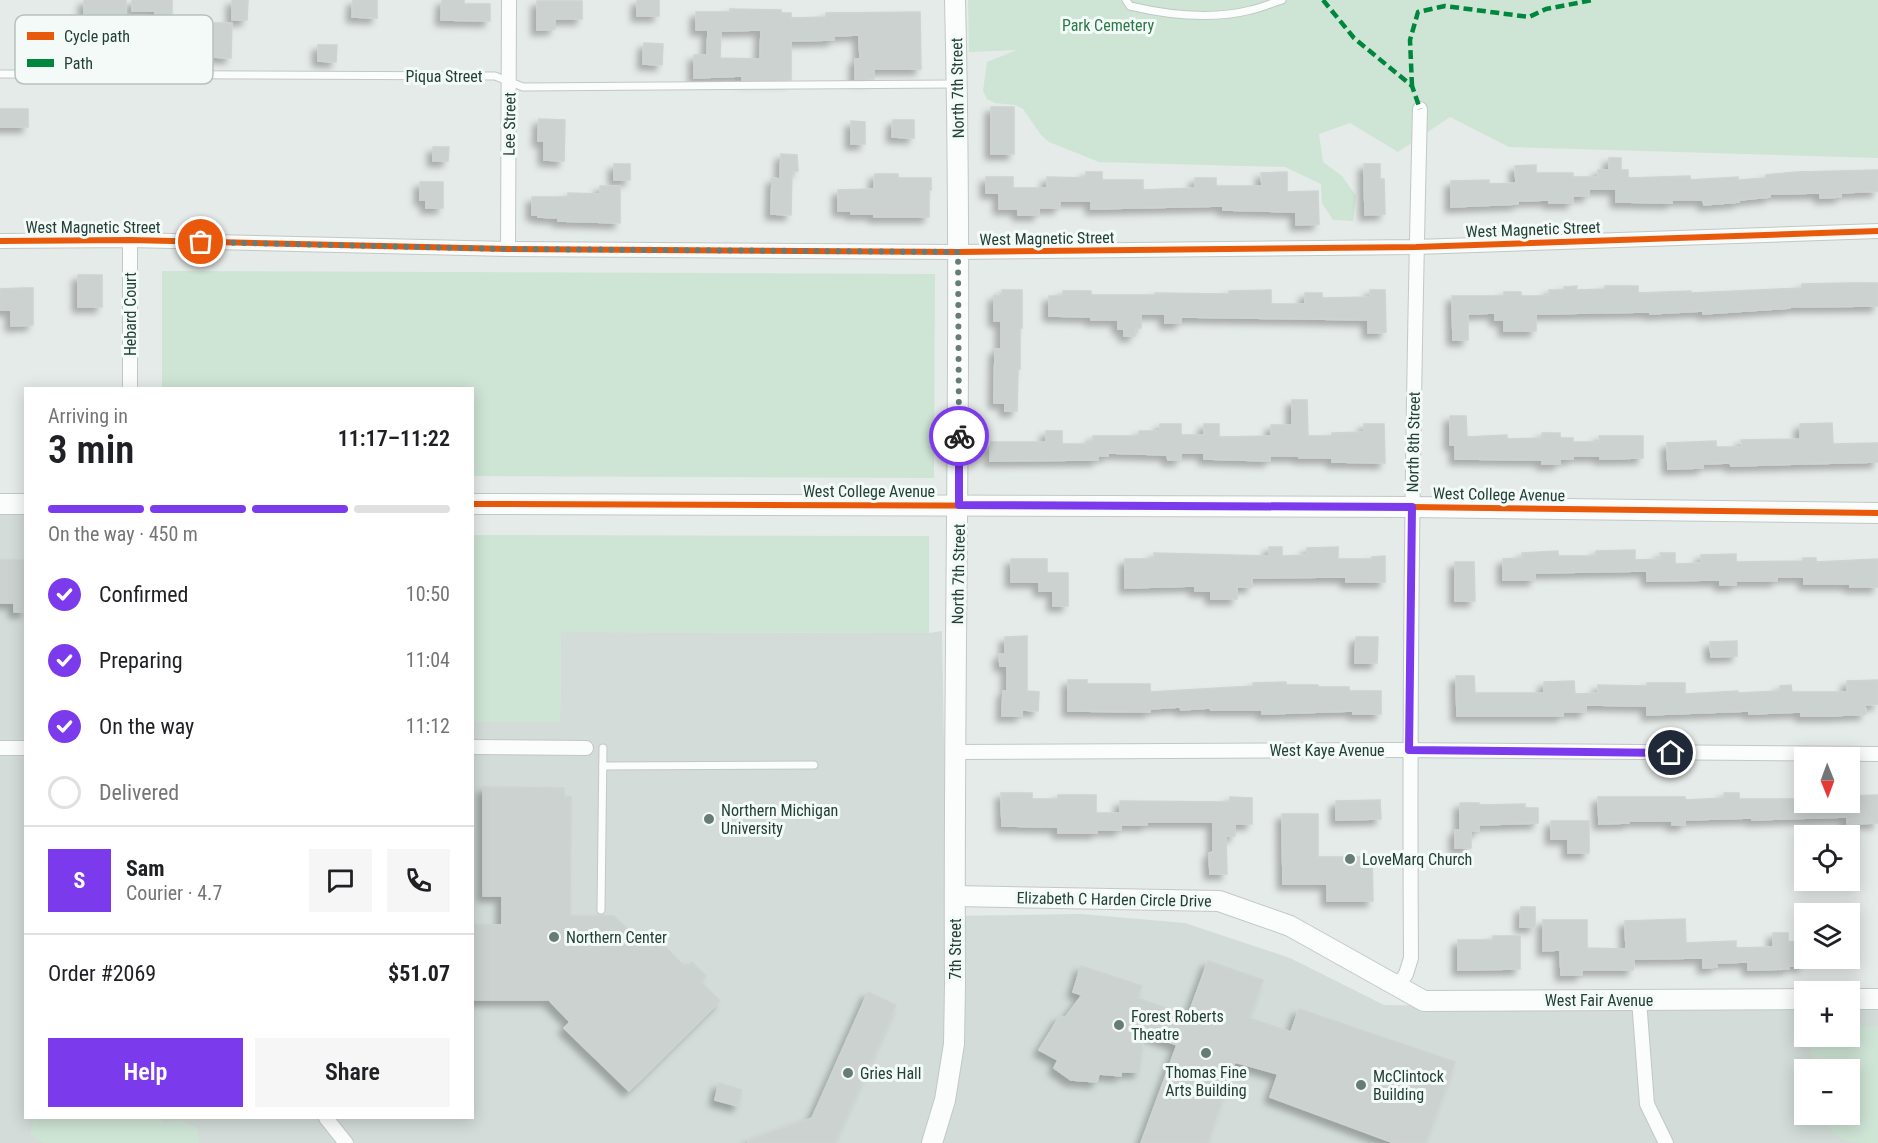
<!DOCTYPE html>
<meta charset="utf-8">
<style>
:root{--surface:#fff;--page:#f6f6f6;--text:#202124;--muted:#757577;--line:#e0e0e0;--accent:#7c3aed}
body{margin:0;font-family:"Roboto Condensed",sans-serif;background:var(--page);color:var(--text);height:100vh;display:flex;flex-direction:column;font-size:22px;white-space:nowrap}
*{box-sizing:border-box;margin:0}
p{font-size:20px;color:var(--muted)}
.icon{flex:none;width:33px;height:33px;fill:none;stroke:currentColor;stroke-width:2;stroke-linecap:round;stroke-linejoin:round}
.map{position:relative;flex:1;overflow:hidden}
.side{position:absolute;left:24px;top:387px;width:450px;height:732px;display:flex;flex-direction:column;background:var(--surface);border-radius:0px;box-shadow:0 3px 15px #0003}
.side>*{flex:none}
.needle{width:39px;rotate:179deg}
.buttons{position:absolute;left:1794px;top:747px;display:grid;gap:12px}
.buttons a{display:grid;place-items:center;width:66px;height:66px;border-radius:0px;background:var(--surface);box-shadow:0 3px 15px #0003;font-size:30px}
.pin{position:absolute;display:grid;place-items:center;width:51px;height:51px;color:#fff;margin:-26px;border:3px solid #fff;border-radius:50%;box-shadow:0 2px 6px #0007}
.courier{position:absolute;display:grid;place-items:center;width:60px;height:60px;margin:-30px;border:4px solid #7c3aed;border-radius:50%;background:#fff;color:#222;box-shadow:0 2px 8px #0007}
.headline em{font-style:normal;font-weight:600}
.headline div{display:flex;flex-direction:column-reverse}
.headline{display:flex;align-items:center;justify-content:space-between;height:102px;padding:0 24px}
h1{font-size:39px;font-weight:600;line-height:45px}
.bar{display:grid;grid-template-columns:repeat(4,1fr);gap:9px 6px;align-content:center;height:72px;padding:0 24px}
.bar i{height:8px;border-radius:4px;background:var(--line)}
.bar .active{background:var(--accent)}
.bar p{grid-column:span 4}
.line{display:flex;align-items:center;gap:15px;padding:0 24px;border-top:2px solid var(--line)}
.line div{flex:1}
.round{display:grid;place-items:center;flex:none;width:63px;height:63px;border-radius:0px;background:var(--page)}
ol{padding:0 24px;list-style:none}
li{display:flex;align-items:center;gap:18px;height:66px}
li p{margin-inline-start:auto}
li .icon{padding:6px;border-radius:50%;background:var(--accent);color:#fff;stroke-width:4}
li:last-child{color:var(--muted)}
li i{width:33px;height:33px;border:3px solid var(--line);border-radius:50%}
.cta{display:flex;gap:12px;margin-top:auto;padding:12px 24px}
.cta a{flex:1;height:69px;border-radius:0px;background:var(--accent);color:#fff;font-size:24px;font-weight:600;line-height:69px;text-align:center}
.cta a+a{background:var(--page);color:var(--text)}
.map>svg:first-child{display:block}
</style>
<div class="map">
<svg width="1878" height="1143" viewBox="0 0 1878 1143">
<defs>
<filter id="shadow"><feDropShadow dx="-5.5" dy="5.5" stdDeviation="3" flood-color="#0004"/></filter>
</defs>
<rect width="100%" height="100%" fill="#e5ebe8"/>
<path fill="#d3dcd8" fill-rule="evenodd" d="M0,510H26V1118H472L473,722H560L561,632L929,633L942,631L947,916L1081,914L1185,923L1290,958L1384,1005L1804,1010V1036H1850V1010H1878V1143H0ZM1804,1070H1850V1114H1804Z"/>
<g fill="#cee4d5">
<polygon points="968,0 1878,0 1878,158 1509,147 1450,117 1398,152 1350,123 1319,134 1323,162 1342,176 1356,196 1353,221 1333,220 1322,203 1321,184 1285,167 1099,162 1049,142 1041,135 1023,109 1015,105 995,103 987,99 983,91 987,62 1017,50 969,52"/>
<polygon points="162,271 935,274 934,478 473,476 472,388 162,388"/>
<polygon points="473,535 929,536 929,633 561,632 560,722 473,722"/>
<path d="M1850,1025L1878,1027V1143C1847,1143 1837,1143 1821,1115L1850,1114V1070L1826,1069L1813,1059L1807,1037L1850,1036Z"/>
<polygon points="43,1118 157,1118 165,1124 179,1120 197,1128 200,1143 43,1143 30,1135 34,1119"/>
</g>
<g fill="#ccd2d0" stroke="#ced4d1" stroke-width="1.5" fill-rule="evenodd" filter="url(#shadow)">
<polygon points="84,0 126,0 126,28 109,27 109,15 84,15"/>
<polygon points="132,0 172,0 172,15 155,15 155,11 132,11"/>
<polygon points="232,0 248,0 247,20 232,20"/>
<polygon points="353,0 377,0 377,18 352,17"/>
<polygon points="442,0 464,0 464,4 490,4 490,21 441,20"/>
<rect x="637" y="0" width="22" height="16"/>
<polygon points="537,1 582,1 582,19 555,19 555,29 537,30"/>
<path d="M730,9L781,10V13H791V18L826,17V13L920,12L921,69H874V79H855V59H860L859,35L833,36L834,40L791,41V80H742V76L694,78V55H707L708,30H696V12H730ZM761,30L760,59L720,58L721,31Z"/>
<polygon points="213,23 232,23 231,58 212,57"/>
<polygon points="644,43 663,44 662,65 643,64"/>
<polygon points="318,45 337,45 336,62 318,61"/>
<rect x="991" y="107" width="23" height="47"/>
<rect x="0" y="109" width="28" height="18"/>
<polygon points="539,119 565,120 564,161 544,160 544,141 538,141"/>
<polygon points="893,120 914,120 914,138 892,137"/>
<polygon points="851,121 865,122 865,144 851,144"/>
<polygon points="433,147 449,147 448,161 433,161"/>
<polygon points="781,154 797,155 798,171 792,171 791,215 771,214 772,178 780,179"/>
<polygon points="1609,158 1621,158 1621,170 1628,170 1628,178 1690,176 1690,180 1738,177 1738,180 1766,178 1766,175 1797,172 1878,170 1878,191 1841,193 1841,197 1820,198 1820,193 1770,194 1770,197 1739,200 1739,202 1704,205 1703,200 1672,200 1672,203 1616,202 1616,189 1589,189 1589,196 1573,196 1573,203 1549,203 1549,200 1518,201 1518,204 1451,207 1451,181 1489,180 1489,184 1516,183 1515,166 1536,165 1536,173 1573,173 1573,177 1598,177 1598,170 1609,170"/>
<rect x="614" y="164" width="16" height="16"/>
<polygon points="1364,164 1380,164 1380,179 1384,179 1385,214 1365,215"/>
<polygon points="1086,172 1102,172 1102,180 1143,180 1143,190 1195,188 1195,178 1216,178 1216,186 1262,186 1261,173 1287,172 1287,192 1318,191 1319,224 1296,225 1296,212 1223,210 1223,206 1091,209 1091,201 1060,201 1060,208 1039,208 1039,215 1018,215 1018,209 999,209 999,193 986,193 986,177 1013,177 1013,188 1047,188 1047,177 1086,178"/>
<polygon points="875,174 898,174 898,178 931,178 931,190 929,190 929,217 874,217 874,214 851,214 851,211 838,211 838,190 874,189"/>
<polygon points="420,182 443,182 443,208 426,208 426,200 420,200"/>
<polygon points="600,186 620,186 620,223 558,221 559,218 538,217 538,215 532,215 532,197 568,197 568,193 600,194"/>
<rect x="78" y="275" width="24" height="32"/>
<polygon points="1848,283 1878,283 1878,306 1790,307 1790,308 1703,314 1703,311 1650,314 1650,312 1536,314 1536,331 1504,331 1504,320 1495,320 1495,313 1468,314 1468,340 1453,340 1452,296 1504,296 1504,292 1521,292 1521,296 1549,296 1549,290 1564,290 1564,287 1577,286 1576,290 1605,289 1605,286 1638,286 1638,293 1691,291 1691,293 1802,288 1802,284"/>
<polygon points="22,288 33,288 33,325 11,326 11,310 0,310 0,289"/>
<polygon points="1002,290 1022,290 1022,328 1020,328 1020,369 1018,369 1017,411 1005,411 1005,403 994,403 995,349 1001,349 1001,321 994,321 994,295 1002,296"/>
<polygon points="1271,290 1271,304 1305,304 1305,293 1322,293 1322,298 1370,297 1370,290 1385,290 1386,332 1368,333 1368,320 1181,317 1181,323 1165,323 1165,314 1141,314 1141,328 1135,328 1135,336 1124,336 1124,329 1118,329 1118,320 1091,320 1091,317 1049,316 1049,296 1063,296 1063,291 1091,291 1091,295 1155,295 1155,293 1229,294 1229,291"/>
<polygon points="1292,400 1307,400 1308,436 1332,436 1332,433 1364,432 1364,424 1384,424 1385,463 1332,462 1332,458 1299,458 1299,456 1270,456 1270,461 1204,459 1204,453 1181,453 1181,460 1168,460 1167,455 1108,453 1108,456 1098,456 1098,460 990,461 991,442 1046,442 1046,431 1062,431 1062,444 1089,444 1089,441 1093,441 1093,436 1139,436 1139,431 1160,431 1160,424 1181,424 1181,435 1204,435 1204,424 1219,424 1219,437 1271,436 1271,425 1292,425"/>
<polygon points="1450,416 1466,416 1467,437 1507,435 1507,439 1542,438 1542,433 1560,433 1560,438 1573,438 1573,442 1600,442 1599,436 1643,436 1643,458 1600,459 1600,456 1573,456 1573,459 1560,459 1560,464 1542,464 1542,460 1455,459 1455,445 1450,445"/>
<polygon points="1832,423 1833,444 1878,443 1878,462 1731,466 1730,463 1703,464 1703,468 1668,469 1667,443 1716,441 1716,447 1742,447 1741,440 1800,439 1800,424"/>
<polygon points="1269,547 1282,547 1282,556 1307,555 1307,548 1338,547 1338,559 1372,559 1372,557 1385,556 1385,582 1346,582 1346,577 1252,578 1252,587 1237,587 1237,599 1211,599 1211,591 1195,591 1195,586 1125,588 1125,559 1154,559 1154,553 1269,556"/>
<polygon points="1635,550 1635,560 1661,559 1660,553 1675,553 1675,564 1701,563 1701,555 1736,554 1736,562 1803,561 1803,558 1816,558 1816,562 1878,559 1878,587 1850,587 1850,584 1804,584 1804,577 1777,577 1777,581 1736,581 1736,585 1720,585 1720,580 1647,581 1647,571 1535,573 1535,580 1503,580 1503,559 1522,558 1522,553 1558,551 1558,556 1596,556 1596,551"/>
<polygon points="1011,559 1047,559 1047,573 1068,573 1068,606 1053,606 1053,591 1039,591 1039,582 1011,582"/>
<polygon points="0,560 26,560 26,612 14,612 14,603 0,603"/>
<polygon points="1455,562 1474,562 1475,601 1455,601"/>
<polygon points="1027,636 1027,691 1039,692 1038,711 1022,710 1022,716 1002,716 1003,691 1007,691 1007,666 1000,666 999,654 1005,654 1005,637"/>
<polygon points="1356,637 1378,637 1377,663 1355,663"/>
<polygon points="1737,641 1737,656 1711,657 1710,642"/>
<polygon points="1456,676 1474,676 1475,693 1544,693 1544,682 1574,681 1575,694 1598,693 1598,685 1647,686 1647,683 1685,683 1685,694 1738,691 1738,693 1780,691 1780,686 1791,685 1792,692 1847,692 1847,681 1878,680 1878,704 1865,705 1866,714 1829,716 1801,716 1801,712 1749,714 1749,711 1647,715 1647,706 1586,705 1586,712 1563,712 1563,716 1457,716"/>
<polygon points="1068,680 1087,680 1087,684 1150,684 1150,692 1253,686 1253,683 1286,682 1286,685 1318,685 1318,687 1349,687 1349,691 1381,691 1381,714 1353,714 1353,711 1262,714 1262,710 1211,710 1210,708 1181,710 1180,707 1150,709 1150,712 1068,711"/>
<polygon points="483,787 564,788 564,797 571,797 570,916 614,916 642,943 652,933 686,968 692,962 706,976 700,981 720,1001 629,1091 564,1028 570,1022 549,1000 472,1000 472,925 502,925 502,896 483,896"/>
<polygon points="1001,793 1032,793 1032,799 1058,799 1058,795 1096,795 1096,813 1120,813 1120,801 1230,802 1230,797 1252,798 1252,824 1235,824 1235,836 1226,836 1227,874 1210,874 1209,853 1213,852 1213,822 1147,822 1147,825 1121,825 1121,830 1097,830 1097,833 1058,833 1058,827 1002,826"/>
<polygon points="1724,793 1739,793 1739,799 1804,799 1804,802 1850,802 1850,796 1878,795 1878,823 1847,824 1847,817 1752,820 1752,818 1685,820 1685,825 1672,825 1672,821 1629,821 1629,823 1599,824 1598,797 1685,797 1685,800 1724,798"/>
<polygon points="1380,800 1381,819 1336,820 1336,801"/>
<polygon points="1460,803 1479,803 1479,805 1525,804 1525,808 1538,808 1538,823 1479,825 1479,831 1471,831 1471,848 1455,848 1455,830 1460,830"/>
<polygon points="1282,814 1318,814 1318,857 1372,857 1373,901 1327,901 1327,884 1283,884"/>
<polygon points="1551,821 1589,821 1589,853 1568,853 1568,839 1551,839"/>
<polygon points="1521,907 1535,907 1535,927 1520,927"/>
<polygon points="1685,919 1686,943 1736,941 1736,948 1773,947 1773,933 1788,933 1788,942 1804,941 1804,966 1788,966 1789,969 1748,970 1748,962 1716,963 1717,967 1703,968 1703,958 1634,959 1633,970 1582,970 1582,975 1561,975 1560,950 1543,951 1543,920 1587,920 1587,948 1626,949 1625,921"/>
<polygon points="1493,936 1520,936 1520,969 1458,970 1458,940 1493,940"/>
<polygon points="1208,961 1263,980 1249,1018 1291,1032 1299,1009 1455,1062 1425,1143 1394,1143 1270,1097 1278,1074 1235,1062 1207,1143 1141,1143 1177,1045 1144,1033 1139,1072 1121,1072 1121,1076 1099,1074 1097,1082 1071,1080 1054,1068 1058,1060 1039,1050 1060,1016 1065,1018 1082,995 1073,992 1081,966 1142,986 1137,998 1188,1016"/>
<polygon points="868,992 896,1005 834,1143 748,1143 748,1141 812,1118"/>
<polygon points="719,1083 742,1090 738,1106 715,1100"/>
</g>
<g fill="none" stroke-linecap="round" stroke-linejoin="round">
<g stroke="#c2c8c5" stroke-width="9">
<g id="lane">
<path d="M1126,0L1130,6C1168,15 1212,20 1251,10C1261,8 1272,3 1282,0"/>
<polyline points="0,74 495,76 523,87 954,84"/>
<polyline points="603,766 814,765"/>
<polyline points="601,910 603,748"/>
</g>
</g>
<g stroke="#c2c8c5" stroke-width="16">
<g id="street">
<polyline points="0,241 130,240 508,249 958,252 1416,247 1878,231"/>
<polyline points="508,249 509,0"/>
<polyline points="130,388 130,240"/>
<polyline points="472,747 586,748"/>
<polyline points="0,748 26,748"/>
<polyline points="955,752 1391,750 1878,754"/>
<path d="M1397,987L1406,974L1411,958C1409,675 1413,392 1420,109"/>
<polyline points="1639,1000 1647,1104 1666,1143"/>
<polyline points="326,1118 346,1143"/>
</g>
</g>
<g stroke="#c1c9c6" stroke-width="22">
<g id="secondary">
<polyline points="0,504 26,504"/>
<polyline points="472,504 1412,507 1878,513"/>
<polyline points="955,896 1219,901 1290,926 1424,1001 1804,999"/>
<polyline points="1850,999 1878,999"/>
<path d="M932,1143L945,1100L954,1044L955,985C953,656 963,328 955,0"/>
</g>
</g>
<use href="#lane" stroke="#fbfcfc" stroke-width="7"/>
<use href="#street" stroke="#fbfcfc" stroke-width="14"/>
<use href="#secondary" stroke="#fbfcfc" stroke-width="20"/>
<g stroke="#00873e" stroke-width="4.5" stroke-dasharray="9 4.5" stroke-linecap="butt">
<polyline points="1323,0 1354,38 1412,86 1420,109"/>
<polyline points="1412,86 1410,40 1418,12 1445,6 1529,17 1546,9 1593,0"/>
</g>
<g stroke="#f4faf7" stroke-width="10">
<g id="cycleway">
<polyline points="0,241 130,240 508,249 958,252 1416,247 1878,231"/>
<polyline points="472,504 1412,507 1878,513"/>
</g>
</g>
<use href="#cycleway" stroke="#e8590c" stroke-width="6"/>
</g>
<g fill="none" stroke-linecap="round" stroke-linejoin="round">
<polyline stroke="#667c76" stroke-width="6" stroke-dasharray="0 10.8" points="201,242 508,249 958,252 959,436"/>
<polyline stroke="#7c3aed" stroke-width="8" points="959,436 959,505 1412,507 1409,750 1671,753"/>
</g>
<g fill="#667c76" stroke="#f4faf7" stroke-width="2">
<circle cx="709" cy="819" r="6"/>
<circle cx="1350" cy="859" r="6"/>
<circle cx="554" cy="937" r="6"/>
<circle cx="1119" cy="1025" r="6"/>
<circle cx="1206" cy="1053" r="6"/>
<circle cx="848" cy="1073" r="6"/>
<circle cx="1361" cy="1085" r="6"/>
</g>
<g text-anchor="middle" stroke-width="6" stroke-linejoin="round" paint-order="stroke">
<g font-size="16" fill="#2a7949" stroke="#f4faf7">
<text x="1108" y="31">Park Cemetery</text>
</g>
<g font-size="16" fill="#224038" stroke="#f4faf7">
<text x="444" y="82">Piqua Street</text>
<text transform="translate(957 88) rotate(-91)" y="6">North 7th Street</text>
<text transform="translate(509 124) rotate(-89)" y="6">Lee Street</text>
<text x="93" y="233">West Magnetic Street</text>
<text transform="translate(1533 229) rotate(-2)" y="6">West Magnetic Street</text>
<text transform="translate(1047 238) rotate(-1)" y="6">West Magnetic Street</text>
<text transform="translate(130 314) rotate(-90)" y="6">Hebard Court</text>
<text transform="translate(1413 442) rotate(-89)" y="6">North 8th Street</text>
<text x="869" y="497">West College Avenue</text>
<text transform="translate(1499 494) rotate(1)" y="6">West College Avenue</text>
<text transform="translate(958 574) rotate(-89)" y="6">North 7th Street</text>
<text x="1327" y="756">West Kaye Avenue</text>
<text transform="translate(1114 899) rotate(1)" y="6">Elizabeth C Harden Circle Drive</text>
<text transform="translate(955 949) rotate(-90)" y="6">7th Street</text>
<text x="1599" y="1006">West Fair Avenue</text>
</g>
<g font-size="16" fill="#224038" stroke="#f4faf7" text-anchor="start">
<text x="721" y="816">Northern Michigan<tspan x="721" dy="18">University</tspan></text>
<text x="1362" y="865">LoveMarq Church</text>
<text x="566" y="943">Northern Center</text>
<text x="1131" y="1022">Forest Roberts<tspan x="1131" dy="18">Theatre</tspan></text>
<text x="1206" y="1078" text-anchor="middle">Thomas Fine<tspan x="1206" dy="18">Arts Building</tspan></text>
<text x="860" y="1079">Gries Hall</text>
<text x="1373" y="1082">McClintock<tspan x="1373" dy="18">Building</tspan></text>
</g>
</g>
<rect x="15" y="15" width="198" height="69" rx="9" fill="#f4faf7" stroke="#b5c2be" stroke-width="1.5"/>
<rect x="27" y="32" width="27" height="8" fill="#e8590c"/>
<rect x="27" y="59" width="27" height="8" fill="#00873e"/>
<g font-size="16" fill="#224038">
<text x="64" y="42">Cycle path</text>
<text x="64" y="69">Path</text>
</g>
</svg>
<div class="buttons">
<a><svg class="needle" viewBox="-14 -14 28 28"><path d="M0-13l5 13h-10z" fill="#e53935"/><path d="M0 13l5-13h-10z" fill="#757577"/></svg></a>
<a><svg class="icon" aria-label="locate" viewBox="0 0 24 24"><circle cx="12" cy="12" r="6"/><path d="M12 2v4M12 18v4M2 12h4M18 12h4"/></svg></a>
<a><svg class="icon" aria-label="layers" viewBox="0 0 24 24"><path d="M12 4l9 5-9 5-9-5zM3 14l9 5 9-5"/></svg></a>
<a>+</a>
<a>−</a>
</div>
<div class="pin" style="left:201px;top:242px;background:#ea580c"><svg class="icon" aria-label="bag" viewBox="0 0 24 24"><path d="M5 8h14l-1 12H6zM9 8a3 3 0 0 1 6 0"/></svg></div>
<div class="pin" style="left:1671px;top:753px;background:#1f2937"><svg class="icon" aria-label="home" viewBox="0 0 24 24"><path d="M3 11l9-7 9 7M6 9v11h12V9"/></svg></div>
<div class="courier" style="left:959px;top:436px"><svg class="icon" aria-label="bike" viewBox="0 0 24 24"><circle cx="6" cy="16" r="4"/><circle cx="18" cy="16" r="4"/><path d="M6 16l4-8h5l3 8M10 8l3 8H6M13 5h3"/></svg></div>
<section class="side">
<div class="headline"><div><h1>3 min</h1><p>Arriving in</p></div><em>11:17–11:22</em></div>
<div class="bar"><i class="active"></i><i class="active"></i><i class="active"></i><i></i><p>On the way · 450 m</p></div>
<ol>
<li><svg class="icon" aria-label="check" viewBox="0 0 24 24"><path d="M5 12l5 5 9-10"/></svg>Confirmed<p>10:50</p></li>
<li><svg class="icon" aria-label="check" viewBox="0 0 24 24"><path d="M5 12l5 5 9-10"/></svg>Preparing<p>11:04</p></li>
<li><svg class="icon" aria-label="check" viewBox="0 0 24 24"><path d="M5 12l5 5 9-10"/></svg>On the way<p>11:12</p></li>
<li><i></i>Delivered</li>
</ol>
<div class="line" style="height:108px"><b class="round" style="background:var(--accent);color:#fff">S</b><div><b>Sam</b><p>Courier · 4.7</p></div><a class="round"><svg class="icon" aria-label="chat" viewBox="0 0 24 24"><path d="M4 5h16v11H9l-5 4z"/></svg></a><a class="round"><svg class="icon" aria-label="phone" viewBox="0 0 24 24"><path d="M5 4h4l2 5-3 2q2 4 5 5l2-3 5 2v4C11 20 4 13 5 4z"/></svg></a></div>
<div class="line" style="height:78px"><div>Order #2069</div><b>$51.07</b></div>
<div class="cta"><a>Help</a><a>Share</a></div>
</section>
</div>
